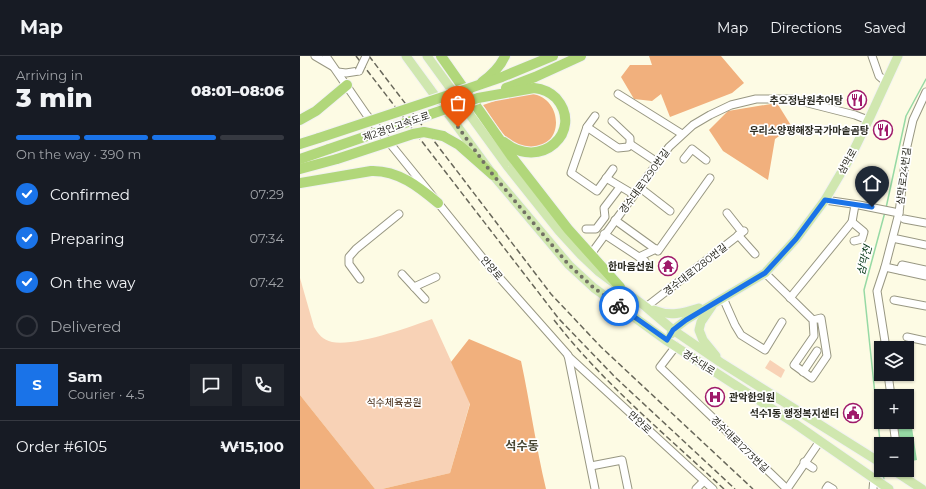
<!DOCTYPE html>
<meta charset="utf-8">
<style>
:root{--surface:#171b24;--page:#20242c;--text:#f1f3f6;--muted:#9ea1a6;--line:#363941;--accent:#1a73e8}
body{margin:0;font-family:Montserrat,"Noto Sans KR",sans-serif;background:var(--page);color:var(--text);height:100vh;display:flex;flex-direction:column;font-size:15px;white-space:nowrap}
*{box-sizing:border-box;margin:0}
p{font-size:13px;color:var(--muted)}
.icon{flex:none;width:22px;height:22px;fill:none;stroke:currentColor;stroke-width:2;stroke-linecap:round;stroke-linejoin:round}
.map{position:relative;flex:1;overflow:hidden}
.details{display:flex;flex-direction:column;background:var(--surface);width:300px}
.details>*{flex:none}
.fabs{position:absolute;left:574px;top:285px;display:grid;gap:8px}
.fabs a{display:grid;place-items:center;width:40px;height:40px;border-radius:0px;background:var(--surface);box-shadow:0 1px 3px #0004;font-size:20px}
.pin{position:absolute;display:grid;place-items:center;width:34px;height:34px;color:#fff;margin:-41px -17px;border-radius:50% 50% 50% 0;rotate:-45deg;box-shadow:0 0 4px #0007}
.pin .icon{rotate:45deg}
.courier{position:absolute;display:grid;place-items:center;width:40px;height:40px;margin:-20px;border:3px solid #1a73e8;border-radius:50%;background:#fff;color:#222;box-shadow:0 1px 5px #0007}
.summary em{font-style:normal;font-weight:800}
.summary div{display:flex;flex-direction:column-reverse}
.summary{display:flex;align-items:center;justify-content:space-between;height:68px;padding:0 16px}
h1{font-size:26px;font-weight:800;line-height:30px}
.bar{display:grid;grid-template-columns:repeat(4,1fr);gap:6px 4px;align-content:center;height:48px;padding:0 16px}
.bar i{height:5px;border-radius:3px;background:var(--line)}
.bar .selected{background:var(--accent)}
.bar p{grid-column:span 4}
.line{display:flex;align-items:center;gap:10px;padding:0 16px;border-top:1px solid var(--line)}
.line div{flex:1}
.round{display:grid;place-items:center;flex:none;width:42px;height:42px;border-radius:0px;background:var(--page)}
ol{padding:0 16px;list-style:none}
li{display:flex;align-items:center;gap:12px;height:44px}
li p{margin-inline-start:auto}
li .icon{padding:4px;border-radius:50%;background:var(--accent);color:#fff;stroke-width:4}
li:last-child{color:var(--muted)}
li i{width:22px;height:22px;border:2px solid var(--line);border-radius:50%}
header{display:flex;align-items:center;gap:24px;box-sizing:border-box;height:56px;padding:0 20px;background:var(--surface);border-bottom:1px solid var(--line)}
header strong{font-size:19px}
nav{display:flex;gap:22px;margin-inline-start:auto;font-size:14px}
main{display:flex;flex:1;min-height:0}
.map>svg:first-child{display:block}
</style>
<header>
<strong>Map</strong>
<nav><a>Map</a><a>Directions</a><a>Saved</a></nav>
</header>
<main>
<section class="details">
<div class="summary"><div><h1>3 min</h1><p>Arriving in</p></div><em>08:01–08:06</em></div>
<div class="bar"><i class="selected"></i><i class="selected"></i><i class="selected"></i><i></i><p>On the way · 390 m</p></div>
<ol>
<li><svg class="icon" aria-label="check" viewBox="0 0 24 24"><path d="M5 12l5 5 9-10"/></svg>Confirmed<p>07:29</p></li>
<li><svg class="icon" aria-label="check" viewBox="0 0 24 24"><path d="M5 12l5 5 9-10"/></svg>Preparing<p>07:34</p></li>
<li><svg class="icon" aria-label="check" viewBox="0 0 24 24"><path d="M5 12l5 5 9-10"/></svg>On the way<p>07:42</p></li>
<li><i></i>Delivered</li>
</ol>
<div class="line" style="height:72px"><b class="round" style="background:var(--accent);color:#fff">S</b><div><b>Sam</b><p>Courier · 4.5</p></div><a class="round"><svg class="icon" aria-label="chat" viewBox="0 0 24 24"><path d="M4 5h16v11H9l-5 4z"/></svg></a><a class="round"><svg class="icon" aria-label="phone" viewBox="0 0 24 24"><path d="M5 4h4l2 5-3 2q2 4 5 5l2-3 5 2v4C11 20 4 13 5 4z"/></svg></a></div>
<div class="line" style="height:52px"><div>Order #6105</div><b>₩15,100</b></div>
</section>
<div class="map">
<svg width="626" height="433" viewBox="0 0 626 433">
<rect width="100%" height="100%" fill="#fdfbe4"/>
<g fill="#f8d2b6">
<path d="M0,222L14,271C18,278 23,284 32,286C54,291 110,271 132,263L170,347L150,417L82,433H75L0,339Z"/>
<polygon points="470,304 485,314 481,322 465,312"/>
</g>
<g fill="#f1b07d">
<polygon points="349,0 421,0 444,27 432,37 370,61 361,38 352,45 334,43 321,21 330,9 352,9"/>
<path d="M220,38C224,38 229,38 233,38C263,43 265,91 231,91C225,91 218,90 213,87C202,80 191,60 183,49L204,42Z"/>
<polygon points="477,47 492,71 475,83 468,124 423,95 409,74 428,55"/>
<path d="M169,283L221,305C230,347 236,391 246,433H82L150,417L170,348L151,306Z"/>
<polygon points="0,339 75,433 0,433"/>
</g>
<polygon fill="#96d9a4" points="608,346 617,404 607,406 607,388 599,388 596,366 607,366"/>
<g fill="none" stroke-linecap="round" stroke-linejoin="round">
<g stroke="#96d9a4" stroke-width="1.5">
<polyline points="586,152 606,60 626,23"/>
<polyline points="581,395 564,234 585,156"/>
<polyline points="583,414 584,426"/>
</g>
<g stroke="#989782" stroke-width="9">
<g id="minor">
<polyline points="15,0 32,10"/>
<polyline points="26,0 66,58 190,211 268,299 295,433"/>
<polyline points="572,0 579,20 586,26"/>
<polyline points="38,16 46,17 59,15"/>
<polyline points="318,38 382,78"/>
<polyline points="295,60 287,71 271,117 297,135 313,113"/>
<polyline points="287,71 318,92 328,91 330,88 330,82 312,65"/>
<polyline points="330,88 357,106"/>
<polyline points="384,103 392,93 406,104"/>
<polyline points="306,122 333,138"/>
<polyline points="339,131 370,155"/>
<polyline points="525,144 559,149 599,157"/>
<polyline points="427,157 442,176"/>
<polyline points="604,163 626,167"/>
<polyline points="315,164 358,195 410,122"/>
<polyline points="552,166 564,176 562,183 554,185"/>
<polyline points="286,173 296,173 305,161 304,152 320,131"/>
<polyline points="304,178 345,205"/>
<polyline points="438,179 455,198"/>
<polyline points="597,183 626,189"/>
<polyline points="291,198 369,91 393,69 410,59 431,49 456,43 492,43 555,59 568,64"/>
<polyline points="339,201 356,193"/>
<polyline points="585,211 626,220"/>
<polyline points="600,214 602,209 626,214"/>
<polyline points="465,217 513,264 521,262 527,300 512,322 494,309 514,280 513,264"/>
<polyline points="102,218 125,243"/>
<polyline points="60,223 49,208 49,201 56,193 99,158"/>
<polyline points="114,231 136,221"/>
<polyline points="423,242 435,269 441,279 465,294 482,266"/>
<polyline points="490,242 552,166 555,149"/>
<polyline points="594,244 626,250"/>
<polyline points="346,251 444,175"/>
<polyline points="607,281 626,285"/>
<polyline points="376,290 360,311 487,433"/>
<polyline points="586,292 577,235 585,211 599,157 607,90 613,64 626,36"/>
<polyline points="268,300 413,433"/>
<polyline points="503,316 517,295"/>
<polyline points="588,318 591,340"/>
<polyline points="593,366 596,388"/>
<polyline points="504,406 513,412"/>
<polyline points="291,410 322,404 328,433"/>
<polyline points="396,433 404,425"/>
<polyline points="487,433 520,385"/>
<polyline points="526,433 528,430 533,433"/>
<polyline points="573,433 574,422"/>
</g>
</g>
<g stroke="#f2f2f2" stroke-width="11">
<g id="major">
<polyline points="106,0 193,119 269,209 294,232 367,285 494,367 589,433"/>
<polyline points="127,0 208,111 259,175 281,199 299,216 346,251 373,274 420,306 581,407"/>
<polyline points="412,250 401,266 399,274 403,284 416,300"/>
<path d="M354,254C370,261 383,257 399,252"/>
<polyline points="371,278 373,274 386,264 465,217 496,183 525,144 551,100 570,61 598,0"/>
<polyline points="593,414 622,433"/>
</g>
</g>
<g stroke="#f2f2f2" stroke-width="12">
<g id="highway">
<polyline points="141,0 212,101 268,173 320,231"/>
<path d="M182,26C192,19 200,11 205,0"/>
<polyline points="170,32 202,21 253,0"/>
<polyline points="206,32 235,21 281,0"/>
<path d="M178,42L234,32C243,33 250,36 256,42C285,75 240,116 204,86"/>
<polyline points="0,64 16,55 47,29"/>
<polyline points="143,80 159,89 193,119"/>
<polyline points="0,88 19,82"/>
<polyline points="0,103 29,93"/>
<polyline points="0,113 37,103"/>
<path d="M0,127L71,115C98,114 119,131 138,147"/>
</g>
</g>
<use href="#minor" stroke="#fff" stroke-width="7"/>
<use href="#major" stroke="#d0e7af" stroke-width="9"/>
<use href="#highway" stroke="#b1d77a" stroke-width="10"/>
<g stroke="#68675a" stroke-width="1.5" stroke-dasharray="6 3" stroke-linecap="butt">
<polyline points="56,0 259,263 316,322 435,433"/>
<polyline points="69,0 251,238 301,291 453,433"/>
<path d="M254,264C303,327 366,379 424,433"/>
</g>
<g stroke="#989782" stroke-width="9" stroke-linecap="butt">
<polyline id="minor-bridge" points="59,15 66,0"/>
</g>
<g stroke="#f2f2f2" stroke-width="12" stroke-linecap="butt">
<g id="highway-bridge">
<polyline points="19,82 170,32"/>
<polyline points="29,93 178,42"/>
<polyline points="37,103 113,78 124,76 143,80"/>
</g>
</g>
<use href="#minor-bridge" stroke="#fff" stroke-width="7"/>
<use href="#highway-bridge" stroke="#b1d77a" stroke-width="10"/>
</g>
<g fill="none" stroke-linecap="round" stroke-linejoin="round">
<polyline stroke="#737265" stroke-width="4" stroke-dasharray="0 7.2" points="158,71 193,119 269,209 294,232 319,250"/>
<polyline stroke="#1a73e8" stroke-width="5" points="319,250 367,284 373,274 386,264 465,217 496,183 525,144 572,151"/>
</g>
<defs>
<g id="restaurant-ring" transform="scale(1)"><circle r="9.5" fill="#fff" stroke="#9f1a6a" stroke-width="1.5"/><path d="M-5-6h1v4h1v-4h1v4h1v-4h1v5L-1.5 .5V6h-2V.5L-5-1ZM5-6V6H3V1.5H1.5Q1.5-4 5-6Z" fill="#9f1a6a"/></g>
<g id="temple-ring" transform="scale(1)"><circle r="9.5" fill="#fff" stroke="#9f1a6a" stroke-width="1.5"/><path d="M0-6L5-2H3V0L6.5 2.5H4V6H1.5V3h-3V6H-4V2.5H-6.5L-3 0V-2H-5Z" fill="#9f1a6a"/></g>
<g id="hospital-ring" transform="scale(1)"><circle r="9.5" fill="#fff" stroke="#9f1a6a" stroke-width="1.5"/><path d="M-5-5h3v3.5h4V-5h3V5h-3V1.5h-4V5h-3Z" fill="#9f1a6a"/></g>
<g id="civic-ring" transform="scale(1)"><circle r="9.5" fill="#fff" stroke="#9f1a6a" stroke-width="1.5"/><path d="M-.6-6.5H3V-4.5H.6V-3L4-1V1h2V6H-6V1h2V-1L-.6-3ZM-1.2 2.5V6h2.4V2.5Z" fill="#9f1a6a"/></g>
</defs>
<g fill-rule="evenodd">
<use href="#restaurant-ring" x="557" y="44"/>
<use href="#restaurant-ring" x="583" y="74"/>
<use href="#temple-ring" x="368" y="210"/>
<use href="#hospital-ring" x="415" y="341"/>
<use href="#civic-ring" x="553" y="357"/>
</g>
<g text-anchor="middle" stroke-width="3.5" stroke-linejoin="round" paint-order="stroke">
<g font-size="10" font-weight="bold" fill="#292920" stroke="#fff" text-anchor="end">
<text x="543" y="48">추오정남원추어탕</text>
<text x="569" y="78">우리소양평해장국가마솥곰탕</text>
<text x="354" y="214">한마음선원</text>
<text x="429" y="345" text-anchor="start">관악한의원</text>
<text x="539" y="361">석수1동 행정복지센터</text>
</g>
<g font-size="10" fill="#292920" stroke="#fff">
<text transform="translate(96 70) rotate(-19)" y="4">제2경인고속도로</text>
<text transform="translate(547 105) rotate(-61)" y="4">삼막로</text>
<text transform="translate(603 120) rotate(-83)" y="4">삼막로24번길</text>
<text transform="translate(344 125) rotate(-54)" y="4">경수대로1290번길</text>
<text transform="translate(192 212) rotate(50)" y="4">안양로</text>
<text transform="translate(395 213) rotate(-38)" y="4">경수대로1280번길</text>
<text transform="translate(399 306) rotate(33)" y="4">경수대로</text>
<text transform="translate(340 366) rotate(43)" y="4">만안로</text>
<text transform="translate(440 388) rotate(44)" y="4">경수대로1273번길</text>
</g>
<g font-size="10" fill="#3f250f" stroke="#fff">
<text x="94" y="350">석수체육공원</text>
</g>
<g font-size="11" font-style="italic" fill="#003312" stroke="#fff">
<text transform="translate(564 204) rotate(-75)" y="4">삼막천</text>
</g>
<g font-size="12" font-weight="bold" fill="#484734" stroke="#fff">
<text x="222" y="394">석수동</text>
</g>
</g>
</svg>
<div class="fabs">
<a><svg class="icon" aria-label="layers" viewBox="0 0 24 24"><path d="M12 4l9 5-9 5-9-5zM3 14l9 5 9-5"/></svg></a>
<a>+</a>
<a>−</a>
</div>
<div class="pin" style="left:158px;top:71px;background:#ea580c"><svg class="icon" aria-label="bag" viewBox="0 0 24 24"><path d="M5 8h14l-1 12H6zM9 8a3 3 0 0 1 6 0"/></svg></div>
<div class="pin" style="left:572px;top:151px;background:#1f2937"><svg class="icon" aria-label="home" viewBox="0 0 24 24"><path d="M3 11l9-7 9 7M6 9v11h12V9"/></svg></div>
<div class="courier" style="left:319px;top:250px"><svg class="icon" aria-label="bike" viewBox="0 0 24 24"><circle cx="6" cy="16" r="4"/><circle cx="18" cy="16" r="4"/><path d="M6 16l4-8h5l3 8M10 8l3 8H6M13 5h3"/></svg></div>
</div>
</main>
